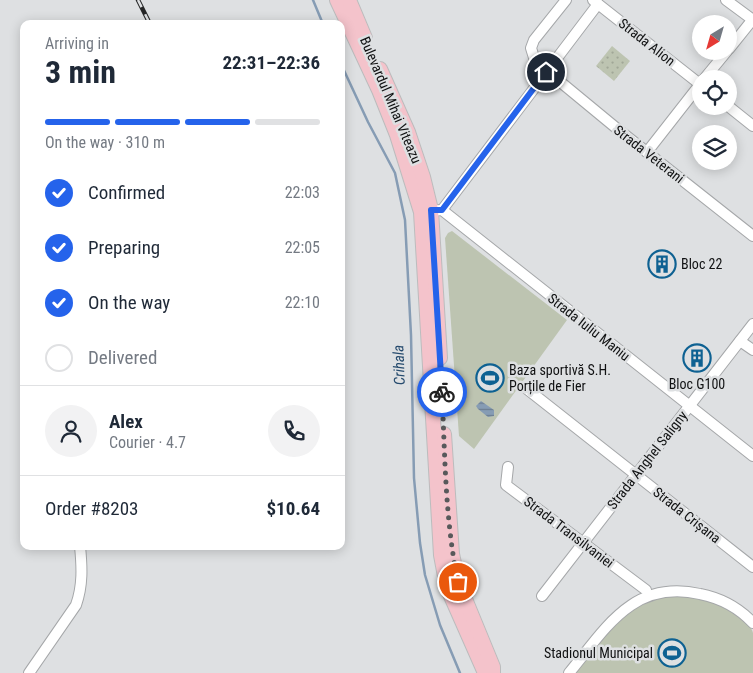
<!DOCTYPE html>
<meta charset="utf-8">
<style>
:root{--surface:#fff;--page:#f2f2f3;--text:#1f2937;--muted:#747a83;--line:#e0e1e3;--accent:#2563eb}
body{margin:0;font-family:"Roboto Condensed",sans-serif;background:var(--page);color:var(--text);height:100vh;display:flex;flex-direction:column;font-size:19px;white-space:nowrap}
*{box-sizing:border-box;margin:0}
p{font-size:16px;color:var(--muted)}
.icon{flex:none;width:28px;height:28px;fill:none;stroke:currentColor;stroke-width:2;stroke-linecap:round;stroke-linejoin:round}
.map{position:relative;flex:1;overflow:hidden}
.drawer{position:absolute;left:20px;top:20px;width:325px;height:530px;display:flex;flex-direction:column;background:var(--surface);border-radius:10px;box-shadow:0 2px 12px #0003}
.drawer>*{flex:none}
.needle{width:32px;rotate:217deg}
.controls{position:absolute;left:692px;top:15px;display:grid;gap:10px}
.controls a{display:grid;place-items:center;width:45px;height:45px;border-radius:50%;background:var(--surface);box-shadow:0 2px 12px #0003;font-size:25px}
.pin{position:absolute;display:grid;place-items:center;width:42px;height:42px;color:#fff;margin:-21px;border:2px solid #fff;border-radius:50%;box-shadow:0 1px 5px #0007}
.courier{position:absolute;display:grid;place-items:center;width:50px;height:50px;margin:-25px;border:4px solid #2563eb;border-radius:50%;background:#fff;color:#222;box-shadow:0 1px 6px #0007}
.overview em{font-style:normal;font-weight:700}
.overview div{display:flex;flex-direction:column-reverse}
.overview{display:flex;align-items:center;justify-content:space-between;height:85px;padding:0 25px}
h1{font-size:32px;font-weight:700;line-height:38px}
.bar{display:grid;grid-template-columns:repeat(4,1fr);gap:8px 5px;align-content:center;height:60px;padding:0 25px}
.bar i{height:6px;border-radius:4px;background:var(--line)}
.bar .on{background:var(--accent)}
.bar p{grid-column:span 4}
.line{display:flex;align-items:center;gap:12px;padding:0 25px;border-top:1px solid var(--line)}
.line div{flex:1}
.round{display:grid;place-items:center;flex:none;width:52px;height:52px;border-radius:26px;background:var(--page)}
ol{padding:0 25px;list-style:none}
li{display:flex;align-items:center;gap:15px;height:55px}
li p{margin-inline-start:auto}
li .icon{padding:5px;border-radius:50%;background:var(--accent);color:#fff;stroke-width:4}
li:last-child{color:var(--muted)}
li i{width:28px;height:28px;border:2px solid var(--line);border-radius:50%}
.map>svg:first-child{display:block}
</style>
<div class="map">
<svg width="753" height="673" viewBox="0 0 753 673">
<defs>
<pattern id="green-dots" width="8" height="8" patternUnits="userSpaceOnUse" patternTransform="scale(1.25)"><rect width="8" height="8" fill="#bdc4b1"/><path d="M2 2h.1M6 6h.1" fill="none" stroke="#a1a797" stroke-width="1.8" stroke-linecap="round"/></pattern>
<pattern id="water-rules" width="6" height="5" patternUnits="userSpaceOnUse" patternTransform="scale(1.25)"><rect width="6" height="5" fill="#869cb4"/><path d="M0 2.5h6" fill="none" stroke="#6c7e91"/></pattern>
</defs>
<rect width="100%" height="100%" fill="#dee0e2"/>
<polygon fill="url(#green-dots)" points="612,46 630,61 614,81 596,66"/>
<g fill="#bdc4b1">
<polygon points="452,231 567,320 474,449 459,436 445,238 448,233"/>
<path d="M671,596C699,595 719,602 741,619C745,623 752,627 753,633C753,646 753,661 753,673H575C606,635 620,605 671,596Z"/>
</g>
<polygon fill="url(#water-rules)" points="481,401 494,410 494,416 488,417 478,409 476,406"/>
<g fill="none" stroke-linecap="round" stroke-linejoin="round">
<g stroke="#869cb4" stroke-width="2.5">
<polyline points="313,0 323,24"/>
<polyline points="341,64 368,122 395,173 405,220 411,335 414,478 420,543 425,575 440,625 460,673"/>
</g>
<g stroke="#a5a7a9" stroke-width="12">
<g id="minor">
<polyline points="566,0 534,40 531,48 535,61 615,127 753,236"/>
<polyline points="593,0 701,85"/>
<polyline points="726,0 753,20"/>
<polyline points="729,49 753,19"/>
<polyline points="704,79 727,51"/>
<polyline points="728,106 753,126"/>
<polyline points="647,152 701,83"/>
<polyline points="442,210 598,4"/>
<polyline points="425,211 442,210 753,456"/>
<polyline points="740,341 753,350"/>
<polyline points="527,389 753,567"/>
<polyline points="508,467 506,485 646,590"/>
<polyline points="542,596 753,324"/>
<path d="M29,673L76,605C83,585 82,567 80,546"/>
<path d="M569,673C606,628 633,579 700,594C720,598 739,608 753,623"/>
</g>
</g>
<g stroke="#bcbcbd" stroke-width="16">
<g id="major">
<polyline points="337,0 379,90 397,135 421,212 441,555 447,587 485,673"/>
<polyline points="349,0 365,38"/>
<polyline points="380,69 408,132 423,177 431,210 440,358"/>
<polyline points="444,434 452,554 458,582 493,667 493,673"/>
</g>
</g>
<use href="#minor" stroke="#fff" stroke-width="10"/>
<use href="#major" stroke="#f4c3cb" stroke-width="14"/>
<g stroke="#252627" stroke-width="4.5">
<polyline id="rail" points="138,0 150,24"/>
</g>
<use href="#rail" stroke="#dee0e2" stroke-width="2.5" stroke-dasharray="8" stroke-linecap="butt"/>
</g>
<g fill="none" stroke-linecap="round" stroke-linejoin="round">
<path stroke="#58595b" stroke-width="5" stroke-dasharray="0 9" d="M442,392C445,455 445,520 458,582"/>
<polyline stroke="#2563eb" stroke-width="6" points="442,392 431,210 442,210 546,72"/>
</g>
<defs>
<g id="building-ring" transform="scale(1.4375)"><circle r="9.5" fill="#dee0e2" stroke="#0e6192" stroke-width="1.5"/><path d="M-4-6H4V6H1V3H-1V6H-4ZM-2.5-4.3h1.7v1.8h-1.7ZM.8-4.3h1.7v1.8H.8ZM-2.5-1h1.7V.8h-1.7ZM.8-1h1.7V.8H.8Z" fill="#0e6192"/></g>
<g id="stadium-ring" transform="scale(1.4375)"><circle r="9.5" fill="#dee0e2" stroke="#0e6192" stroke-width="1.5"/><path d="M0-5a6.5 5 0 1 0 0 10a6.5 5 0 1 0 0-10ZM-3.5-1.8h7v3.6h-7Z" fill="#0e6192"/></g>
</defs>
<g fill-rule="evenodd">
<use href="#building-ring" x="662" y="264"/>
<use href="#building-ring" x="697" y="358"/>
<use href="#stadium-ring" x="490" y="378"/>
<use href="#stadium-ring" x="672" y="653"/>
</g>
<g text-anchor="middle" stroke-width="5" stroke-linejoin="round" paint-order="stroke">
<g font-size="14" fill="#101112" stroke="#dee0e2">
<text transform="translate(647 42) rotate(38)" y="5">Strada Alion</text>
<text transform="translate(391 100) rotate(67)" y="5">Bulevardul Mihai Viteazu</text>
<text transform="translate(649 154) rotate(38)" y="5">Strada Veterani</text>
<text transform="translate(589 327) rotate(38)" y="5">Strada Iuliu Maniu</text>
<text transform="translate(647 460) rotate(-52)" y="5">Strada Anghel Saligny</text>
<text transform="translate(687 515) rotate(38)" y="5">Strada Crișana</text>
<text transform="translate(569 532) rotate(37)" y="5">Strada Transilvaniei</text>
</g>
<g font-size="14" fill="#101112" stroke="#dee0e2" text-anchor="start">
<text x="681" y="269">Bloc 22</text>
<text x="509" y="375">Baza sportivă S.H.<tspan x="509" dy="16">Porțile de Fier</tspan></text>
<text x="697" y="389" text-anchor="middle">Bloc G100</text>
<text x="653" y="658" text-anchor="end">Stadionul Municipal</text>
</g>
<g font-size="15" font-style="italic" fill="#264b6e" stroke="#dee0e2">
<text transform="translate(399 365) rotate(-92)" y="5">Crihala</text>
</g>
</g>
</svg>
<div class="controls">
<a><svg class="needle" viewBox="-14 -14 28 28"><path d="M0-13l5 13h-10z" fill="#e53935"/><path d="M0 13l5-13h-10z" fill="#747a83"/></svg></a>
<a><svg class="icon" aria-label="locate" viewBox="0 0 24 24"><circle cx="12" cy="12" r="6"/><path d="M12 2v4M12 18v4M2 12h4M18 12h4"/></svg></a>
<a><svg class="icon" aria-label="layers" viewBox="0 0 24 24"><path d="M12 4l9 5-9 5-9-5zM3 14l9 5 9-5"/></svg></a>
</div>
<div class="pin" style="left:458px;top:582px;background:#ea580c"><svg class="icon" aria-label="bag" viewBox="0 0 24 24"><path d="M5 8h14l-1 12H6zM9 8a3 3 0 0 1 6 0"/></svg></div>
<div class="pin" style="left:546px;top:72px;background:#1f2937"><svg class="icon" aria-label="home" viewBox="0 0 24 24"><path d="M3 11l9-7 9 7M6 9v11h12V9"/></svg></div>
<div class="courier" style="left:442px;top:392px"><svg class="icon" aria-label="bike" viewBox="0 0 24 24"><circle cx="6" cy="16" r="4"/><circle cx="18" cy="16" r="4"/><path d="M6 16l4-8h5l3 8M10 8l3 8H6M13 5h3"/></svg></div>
<section class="drawer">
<div class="overview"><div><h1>3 min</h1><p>Arriving in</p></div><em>22:31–22:36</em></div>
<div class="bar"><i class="on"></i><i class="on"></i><i class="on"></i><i></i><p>On the way · 310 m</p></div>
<ol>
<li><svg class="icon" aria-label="check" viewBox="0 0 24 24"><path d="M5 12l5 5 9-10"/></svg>Confirmed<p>22:03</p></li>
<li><svg class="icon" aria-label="check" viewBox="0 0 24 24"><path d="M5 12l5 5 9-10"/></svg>Preparing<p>22:05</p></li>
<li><svg class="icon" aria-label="check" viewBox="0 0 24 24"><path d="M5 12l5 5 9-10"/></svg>On the way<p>22:10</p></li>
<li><i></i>Delivered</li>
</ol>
<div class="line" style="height:90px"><a class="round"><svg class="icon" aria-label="person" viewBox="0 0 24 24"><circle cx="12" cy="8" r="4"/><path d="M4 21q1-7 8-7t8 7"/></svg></a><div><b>Alex</b><p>Courier · 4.7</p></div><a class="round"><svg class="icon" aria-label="phone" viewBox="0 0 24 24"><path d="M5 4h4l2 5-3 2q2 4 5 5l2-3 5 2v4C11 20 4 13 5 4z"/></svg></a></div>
<div class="line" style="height:65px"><div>Order #8203</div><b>$10.64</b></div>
</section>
</div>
